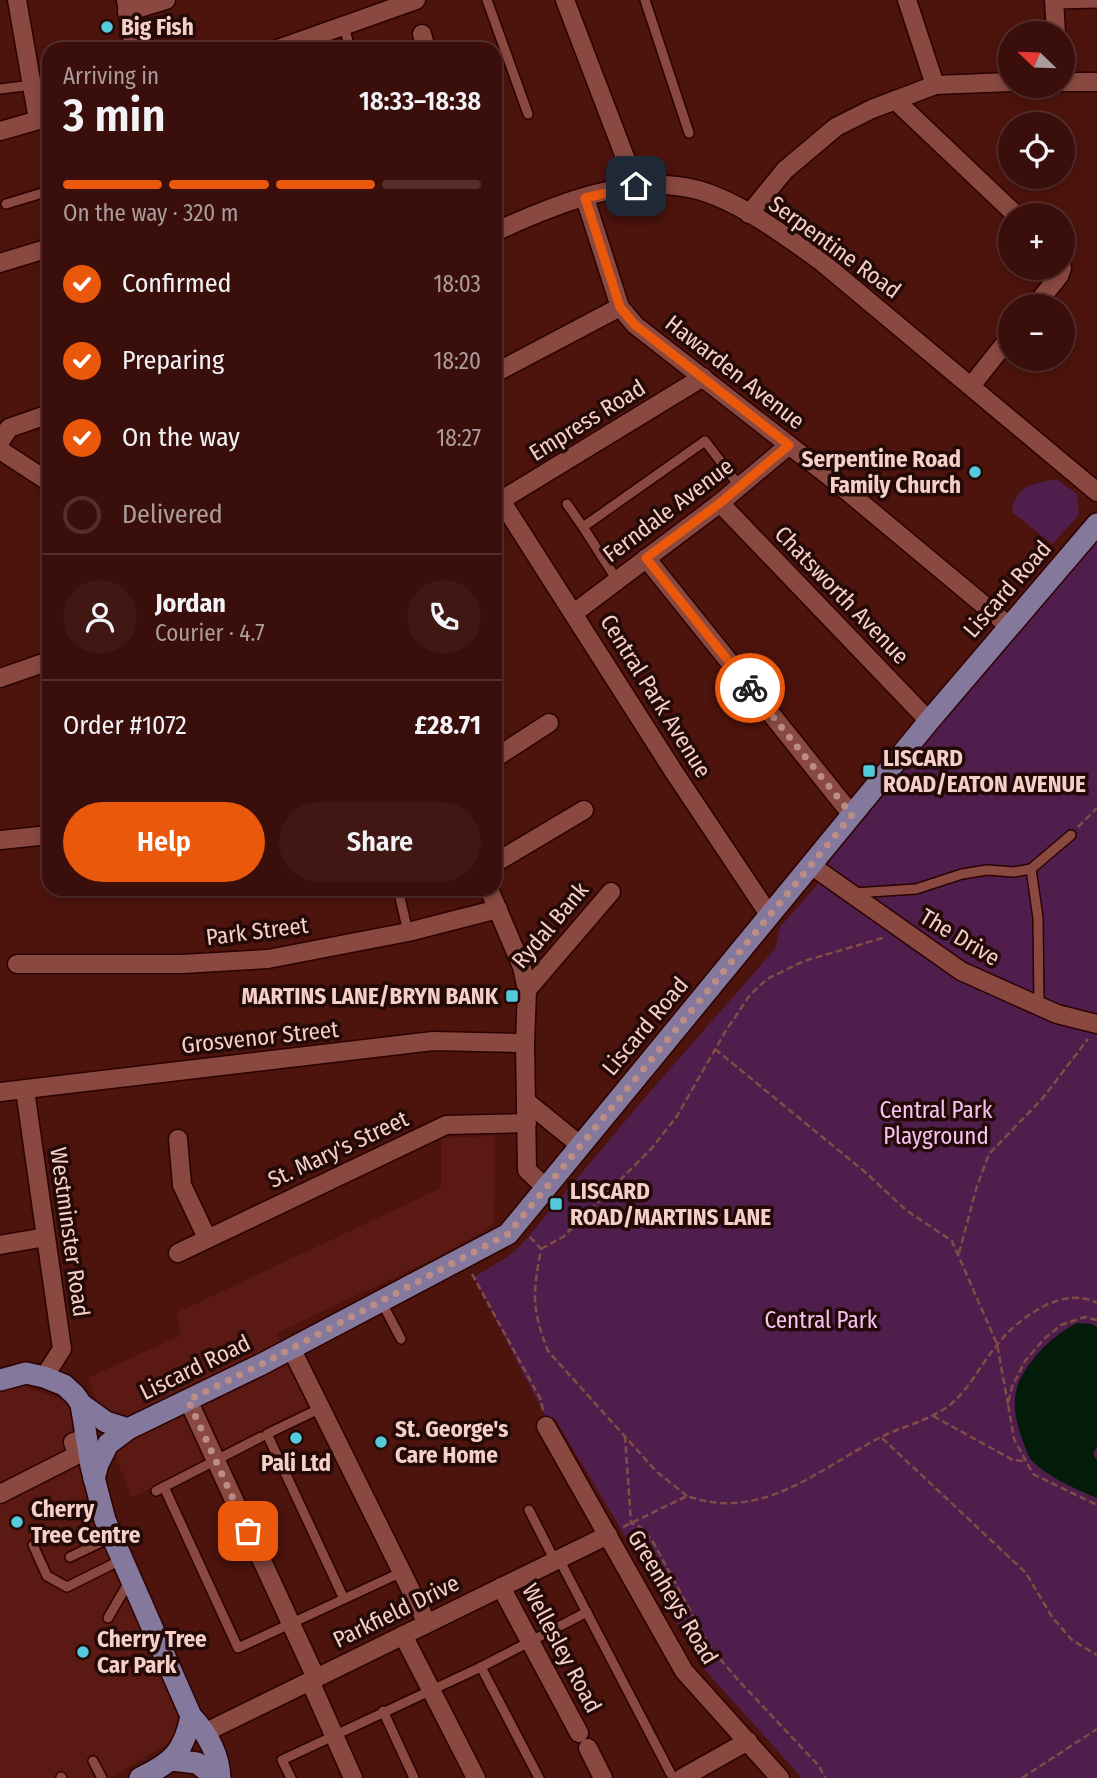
<!DOCTYPE html>
<meta charset="utf-8">
<style>
:root{--surface:#3a0e0a;--page:#411713;--text:#f1f3f6;--muted:#ab9c9c;--line:#542e2b;--accent:#ea580c}
body{margin:0;font-family:"Fira Sans Condensed",sans-serif;background:var(--page);color:var(--text);height:100vh;display:flex;flex-direction:column;font-size:26px;white-space:nowrap}
*{box-sizing:border-box;margin:0}
p{font-size:23px;color:var(--muted)}
.icon{flex:none;width:38px;height:38px;fill:none;stroke:currentColor;stroke-width:2;stroke-linecap:round;stroke-linejoin:round}
.map{position:relative;flex:1;overflow:hidden}
.side{position:absolute;left:42px;top:42px;width:460px;height:854px;display:flex;flex-direction:column;background:var(--surface);border-radius:21px;box-shadow:0 4px 10px #0003,0 0 0 2px var(--line)}
.side>*{flex:none}
.needle{width:46px;rotate:293deg}
.controls{position:absolute;left:998px;top:21px;display:grid;gap:14px}
.controls a{display:grid;place-items:center;width:77px;height:77px;border-radius:50%;background:var(--surface);box-shadow:0 4px 10px #0003,0 0 0 2px var(--line);font-size:35px}
.pin{position:absolute;display:grid;place-items:center;width:60px;height:60px;color:#fff;margin:-30px;border-radius:14px;box-shadow:0 4px 10px #0006}
.courier{position:absolute;display:grid;place-items:center;width:70px;height:70px;margin:-35px;border:5px solid #ea580c;border-radius:50%;background:#fff;color:#222;box-shadow:0 2px 9px #0007}
.summary em{font-style:normal;font-weight:600}
.summary div{display:flex;flex-direction:column-reverse}
.summary{display:flex;align-items:center;justify-content:space-between;height:119px;padding:0 21px}
h1{font-size:46px;font-weight:600;line-height:52px}
.bar{display:grid;grid-template-columns:repeat(4,1fr);gap:10px 7px;align-content:center;height:84px;padding:0 21px}
.bar i{height:9px;border-radius:5px;background:var(--line)}
.bar .selected{background:var(--accent)}
.bar p{grid-column:span 4}
.line{display:flex;align-items:center;gap:18px;padding:0 21px;border-top:2px solid var(--line)}
.line div{flex:1}
.round{display:grid;place-items:center;flex:none;width:74px;height:74px;border-radius:37px;background:var(--page)}
ol{padding:0 21px;list-style:none}
li{display:flex;align-items:center;gap:21px;height:77px}
li p{margin-inline-start:auto}
li .icon{padding:7px;border-radius:50%;background:var(--accent);color:#fff;stroke-width:4}
li:last-child{color:var(--muted)}
li i{width:38px;height:38px;border:4px solid var(--line);border-radius:50%}
.cta{display:flex;gap:14px;margin-top:auto;padding:14px 21px}
.cta a{flex:1;height:80px;border-radius:42px;background:var(--accent);color:#fff;font-size:28px;font-weight:600;line-height:80px;text-align:center}
.cta a+a{background:var(--page);color:var(--text)}
.map>svg:first-child{display:block}
</style>
<div class="map">
<svg width="1097" height="1778" viewBox="0 0 1097 1778">
<rect width="100%" height="100%" fill="#4d130d"/>
<g fill="#5a1912">
<polygon points="495,1136 494,1222 481,1233 440,1256 277,1333 312,1410 131,1498 88,1378 181,1335 176,1313 441,1188 441,1138"/>
<polygon points="20,1385 67,1401 105,1546 179,1715 177,1739 109,1778 0,1778 0,1387"/>
</g>
<g fill="#501e4d">
<path d="M1056,479L1077,494L1079,515L1052,544L1012,512C1015,485 1033,484 1056,479Z"/>
<polygon points="1097,535 1097,1778 802,1778 705,1670 555,1419 547,1420 474,1277 507,1257 521,1245 648,1094 775,949 780,927 816,886 834,854"/>
</g>
<path fill="#031b09" d="M1077,1323L1092,1324L1097,1327V1446L1093,1454L1097,1461V1498C1078,1490 1046,1476 1032,1461C1027,1455 1024,1443 1021,1436C1017,1423 1014,1413 1015,1399C1016,1370 1052,1335 1077,1323Z"/>
<g fill="none" stroke-linecap="round" stroke-linejoin="round">
<g stroke="#2b0201" stroke-width="12">
<g id="lane">
<polyline points="487,0 528,114"/>
<polyline points="645,0 689,133"/>
<polyline points="1054,4 1097,3"/>
<polyline points="344,26 350,49"/>
<polyline points="0,89 32,85"/>
<polyline points="6,204 49,191"/>
<polyline points="567,504 583,527"/>
<polyline points="617,580 583,527 705,441 740,487"/>
<polyline points="1031,869 1038,918 1039,1006"/>
<polyline points="398,889 408,932"/>
<polyline points="854,893 916,889 962,874 987,870 1014,872 1031,869 1071,835"/>
<polyline points="381,1301 401,1339"/>
<polyline points="321,1408 267,1434 344,1599"/>
<polyline points="164,1487 238,1648 402,1572"/>
<polyline points="156,1491 261,1437"/>
<polyline points="529,1510 555,1561"/>
<polyline points="33,1545 47,1576 67,1587 121,1560"/>
<polyline points="70,1557 112,1537"/>
<polyline points="559,1559 673,1778"/>
<polyline points="108,1618 130,1580"/>
<polyline points="481,1667 539,1778"/>
<polyline points="383,1711 414,1778"/>
<polyline points="93,1761 102,1778"/>
<polyline points="61,1777 62,1778"/>
<polyline points="291,1778 282,1760 481,1667 587,1612"/>
</g>
</g>
<g stroke="#2b0201" stroke-width="21">
<g id="street">
<polyline points="17,0 38,120"/>
<polyline points="126,0 134,49"/>
<polyline points="565,0 636,186"/>
<polyline points="907,0 935,85"/>
<polyline points="1054,0 1056,33"/>
<polyline points="127,12 166,0"/>
<polyline points="422,34 426,49"/>
<polyline points="278,49 416,0"/>
<polyline points="1062,82 1097,82"/>
<polyline points="895,100 1016,215"/>
<polyline points="0,131 49,117"/>
<polyline points="585,198 620,307 635,325 830,477 1009,626"/>
<polyline points="749,214 785,170 836,127 872,109 935,85 1010,82"/>
<path d="M495,232C553,205 633,172 698,190C739,201 789,238 823,263L1097,492"/>
<polyline points="0,263 49,248"/>
<polyline points="1035,306 1059,276 1062,268"/>
<polyline points="495,373 620,307"/>
<polyline points="971,386 1010,337"/>
<polyline points="0,442 9,428 49,414"/>
<polyline points="0,450 49,482"/>
<polyline points="502,502 674,772 770,916"/>
<polyline points="720,503 929,721"/>
<polyline points="495,504 703,377"/>
<polyline points="646,558 852,815"/>
<polyline points="574,613 720,503 789,445"/>
<polyline points="0,678 49,661"/>
<polyline points="495,758 549,723"/>
<polyline points="0,840 49,835"/>
<polyline points="495,863 584,810"/>
<polyline points="812,866 961,971 1057,1014 1097,1024"/>
<polyline points="489,889 522,967 527,990 525,1043 527,1170 546,1188"/>
<polyline points="17,964 182,964 268,959 408,932 498,909"/>
<polyline points="527,990 611,892"/>
<polyline points="25,1090 62,1349 44,1377"/>
<polyline points="0,1092 433,1041 525,1043"/>
<polyline points="527,1102 580,1145"/>
<polyline points="178,1139 182,1185 207,1238"/>
<polyline points="0,1245 46,1237"/>
<polyline points="178,1253 446,1125 527,1123"/>
<polyline points="291,1348 427,1623"/>
<polyline points="188,1400 316,1678"/>
<polyline points="546,1426 684,1671 780,1778"/>
<polyline points="0,1494 77,1455 73,1442 86,1438"/>
<polyline points="501,1587 579,1733"/>
<polyline points="403,1635 476,1778"/>
<polyline points="310,1681 353,1778"/>
<polyline points="206,1732 608,1535"/>
<polyline points="588,1748 603,1778"/>
<polyline points="682,1778 748,1741"/>
</g>
</g>
<g stroke="#2b0201" stroke-width="24">
<g id="primary">
<path d="M0,1380L26,1373L44,1377L64,1385L75,1395L81,1404L91,1466L105,1520L191,1716C207,1733 219,1754 220,1778"/>
<polyline points="81,1404 106,1422 128,1429"/>
<polyline points="94,1479 98,1464 108,1444 128,1429 262,1364 508,1234 929,721 1097,524"/>
<polyline points="172,1760 197,1763 216,1778"/>
<path d="M140,1778C172,1763 184,1752 191,1716"/>
</g>
</g>
<g stroke="#804c45" stroke-width="2.5" stroke-dasharray="7 3.5" stroke-linecap="butt">
<polyline points="1078,827 1097,808"/>
<polyline points="715,1049 865,1172 906,1210 952,1241 997,1344 1008,1404"/>
<path d="M530,1237L541,1249C533,1293 531,1308 548,1351L656,1471L687,1496"/>
<polyline points="541,1249 563,1237 652,1148 677,1116 725,1032 750,995 767,979 804,961 886,937"/>
<polyline points="959,1253 977,1186 989,1154 1042,1099 1088,1039"/>
<polyline points="472,1274 541,1400 543,1411"/>
<polyline points="1097,1320 1085,1317 1061,1325 1044,1339 1025,1361 1012,1387 1008,1404 1014,1439 1033,1474 1097,1505"/>
<polyline points="933,1416 1013,1460 1024,1461"/>
<polyline points="625,1436 631,1523 640,1527 652,1540 710,1647 739,1681 819,1766 825,1778"/>
<polyline points="882,1438 1026,1573 1052,1617 1072,1640 1097,1655"/>
<path d="M623,1527L687,1496C761,1522 816,1471 879,1438C902,1426 930,1421 951,1404C970,1388 981,1364 997,1345C1011,1327 1027,1315 1046,1305C1062,1298 1081,1294 1097,1303"/>
<polyline points="1022,1778 1097,1729"/>
</g>
<use href="#lane" stroke="#894940" stroke-width="9"/>
<use href="#street" stroke="#894940" stroke-width="18"/>
<use href="#primary" stroke="#85789d" stroke-width="21"/>
</g>
<g fill="none" stroke-linecap="round" stroke-linejoin="round">
<polyline stroke="#ba8d87" stroke-width="7" stroke-dasharray="0 12.6" points="248,1531 188,1400 262,1364 508,1234 852,815 750,688"/>
<polyline stroke="#ea580c" stroke-width="9" points="636,186 585,198 620,307 635,325 789,445 720,503 646,558 750,688"/>
</g>
<g fill="#54cadd" stroke="#230a07" stroke-width="2.5">
<circle cx="107" cy="27" r="7"/>
<circle cx="975" cy="472" r="7"/>
<rect x="862" y="764" width="14" height="14" rx="3.5"/>
<rect x="505" y="989" width="14" height="14" rx="3.5"/>
<rect x="549" y="1197" width="14" height="14" rx="3.5"/>
<circle cx="296" cy="1438" r="7"/>
<circle cx="381" cy="1442" r="7"/>
<circle cx="17" cy="1522" r="7"/>
<circle cx="83" cy="1652" r="7"/>
</g>
<g text-anchor="middle" stroke-width="7" stroke-linejoin="round" paint-order="stroke">
<g font-size="23" font-weight="bold" fill="#f5cfc8" stroke="#230a07" text-anchor="start">
<text x="121" y="35">Big Fish</text>
<text x="961" y="467" text-anchor="end">Serpentine Road<tspan x="961" dy="26">Family Church</tspan></text>
<text x="883" y="766">LISCARD<tspan x="883" dy="26">ROAD/EATON AVENUE</tspan></text>
<text x="498" y="1004" text-anchor="end">MARTINS LANE/BRYN BANK</text>
<text x="570" y="1199">LISCARD<tspan x="570" dy="26">ROAD/MARTINS LANE</tspan></text>
<text x="395" y="1437">St. George's<tspan x="395" dy="26">Care Home</tspan></text>
<text x="296" y="1471" text-anchor="middle">Pali Ltd</text>
<text x="31" y="1517">Cherry<tspan x="31" dy="26">Tree Centre</tspan></text>
<text x="97" y="1647">Cherry Tree<tspan x="97" dy="26">Car Park</tspan></text>
</g>
<g font-size="23" fill="#f5cfc8" stroke="#230a07">
<text transform="translate(835 247) rotate(36)" y="8">Serpentine Road</text>
<text transform="translate(735 372) rotate(38)" y="8">Hawarden Avenue</text>
<text transform="translate(587 420) rotate(-32)" y="8">Empress Road</text>
<text transform="translate(668 510) rotate(-37)" y="8">Ferndale Avenue</text>
<text transform="translate(1007 589) rotate(-49)" y="8">Liscard Road</text>
<text transform="translate(842 595) rotate(46)" y="8">Chatsworth Avenue</text>
<text transform="translate(656 696) rotate(58)" y="8">Central Park Avenue</text>
<text transform="translate(550 925) rotate(-50)" y="8">Rydal Bank</text>
<text transform="translate(257 931) rotate(-7)" y="8">Park Street</text>
<text transform="translate(960 937) rotate(31)" y="8">The Drive</text>
<text transform="translate(645 1026) rotate(-50)" y="8">Liscard Road</text>
<text transform="translate(260 1037) rotate(-6)" y="8">Grosvenor Street</text>
<text transform="translate(338 1149) rotate(-25)" y="8">St. Mary's Street</text>
<text transform="translate(70 1232) rotate(82)" y="8">Westminster Road</text>
<text transform="translate(195 1367) rotate(-26)" y="8">Liscard Road</text>
<text transform="translate(673 1597) rotate(59)" y="8">Greenheys Road</text>
<text transform="translate(396 1611) rotate(-26)" y="8">Parkfield Drive</text>
<text transform="translate(562 1648) rotate(62)" y="8">Wellesley Road</text>
</g>
<g font-size="23" fill="#f7c1f2" stroke="#230a07">
<text x="936" y="1118">Central Park<tspan x="936" dy="26">Playground</tspan></text>
<text x="821" y="1328">Central Park</text>
</g>
</g>
</svg>
<div class="controls">
<a><svg class="needle" viewBox="-14 -14 28 28"><path d="M0-13l5 13h-10z" fill="#e53935"/><path d="M0 13l5-13h-10z" fill="#ab9c9c"/></svg></a>
<a><svg class="icon" aria-label="locate" viewBox="0 0 24 24"><circle cx="12" cy="12" r="6"/><path d="M12 2v4M12 18v4M2 12h4M18 12h4"/></svg></a>
<a>+</a>
<a>−</a>
</div>
<div class="pin" style="left:248px;top:1531px;background:#ea580c"><svg class="icon" aria-label="bag" viewBox="0 0 24 24"><path d="M5 8h14l-1 12H6zM9 8a3 3 0 0 1 6 0"/></svg></div>
<div class="pin" style="left:636px;top:186px;background:#1f2937"><svg class="icon" aria-label="home" viewBox="0 0 24 24"><path d="M3 11l9-7 9 7M6 9v11h12V9"/></svg></div>
<div class="courier" style="left:750px;top:688px"><svg class="icon" aria-label="bike" viewBox="0 0 24 24"><circle cx="6" cy="16" r="4"/><circle cx="18" cy="16" r="4"/><path d="M6 16l4-8h5l3 8M10 8l3 8H6M13 5h3"/></svg></div>
<section class="side">
<div class="summary"><div><h1>3 min</h1><p>Arriving in</p></div><em>18:33–18:38</em></div>
<div class="bar"><i class="selected"></i><i class="selected"></i><i class="selected"></i><i></i><p>On the way · 320 m</p></div>
<ol>
<li><svg class="icon" aria-label="check" viewBox="0 0 24 24"><path d="M5 12l5 5 9-10"/></svg>Confirmed<p>18:03</p></li>
<li><svg class="icon" aria-label="check" viewBox="0 0 24 24"><path d="M5 12l5 5 9-10"/></svg>Preparing<p>18:20</p></li>
<li><svg class="icon" aria-label="check" viewBox="0 0 24 24"><path d="M5 12l5 5 9-10"/></svg>On the way<p>18:27</p></li>
<li><i></i>Delivered</li>
</ol>
<div class="line" style="height:126px"><a class="round"><svg class="icon" aria-label="person" viewBox="0 0 24 24"><circle cx="12" cy="8" r="4"/><path d="M4 21q1-7 8-7t8 7"/></svg></a><div><b>Jordan</b><p>Courier · 4.7</p></div><a class="round"><svg class="icon" aria-label="phone" viewBox="0 0 24 24"><path d="M5 4h4l2 5-3 2q2 4 5 5l2-3 5 2v4C11 20 4 13 5 4z"/></svg></a></div>
<div class="line" style="height:91px"><div>Order #1072</div><b>£28.71</b></div>
<div class="cta"><a>Help</a><a>Share</a></div>
</section>
</div>
